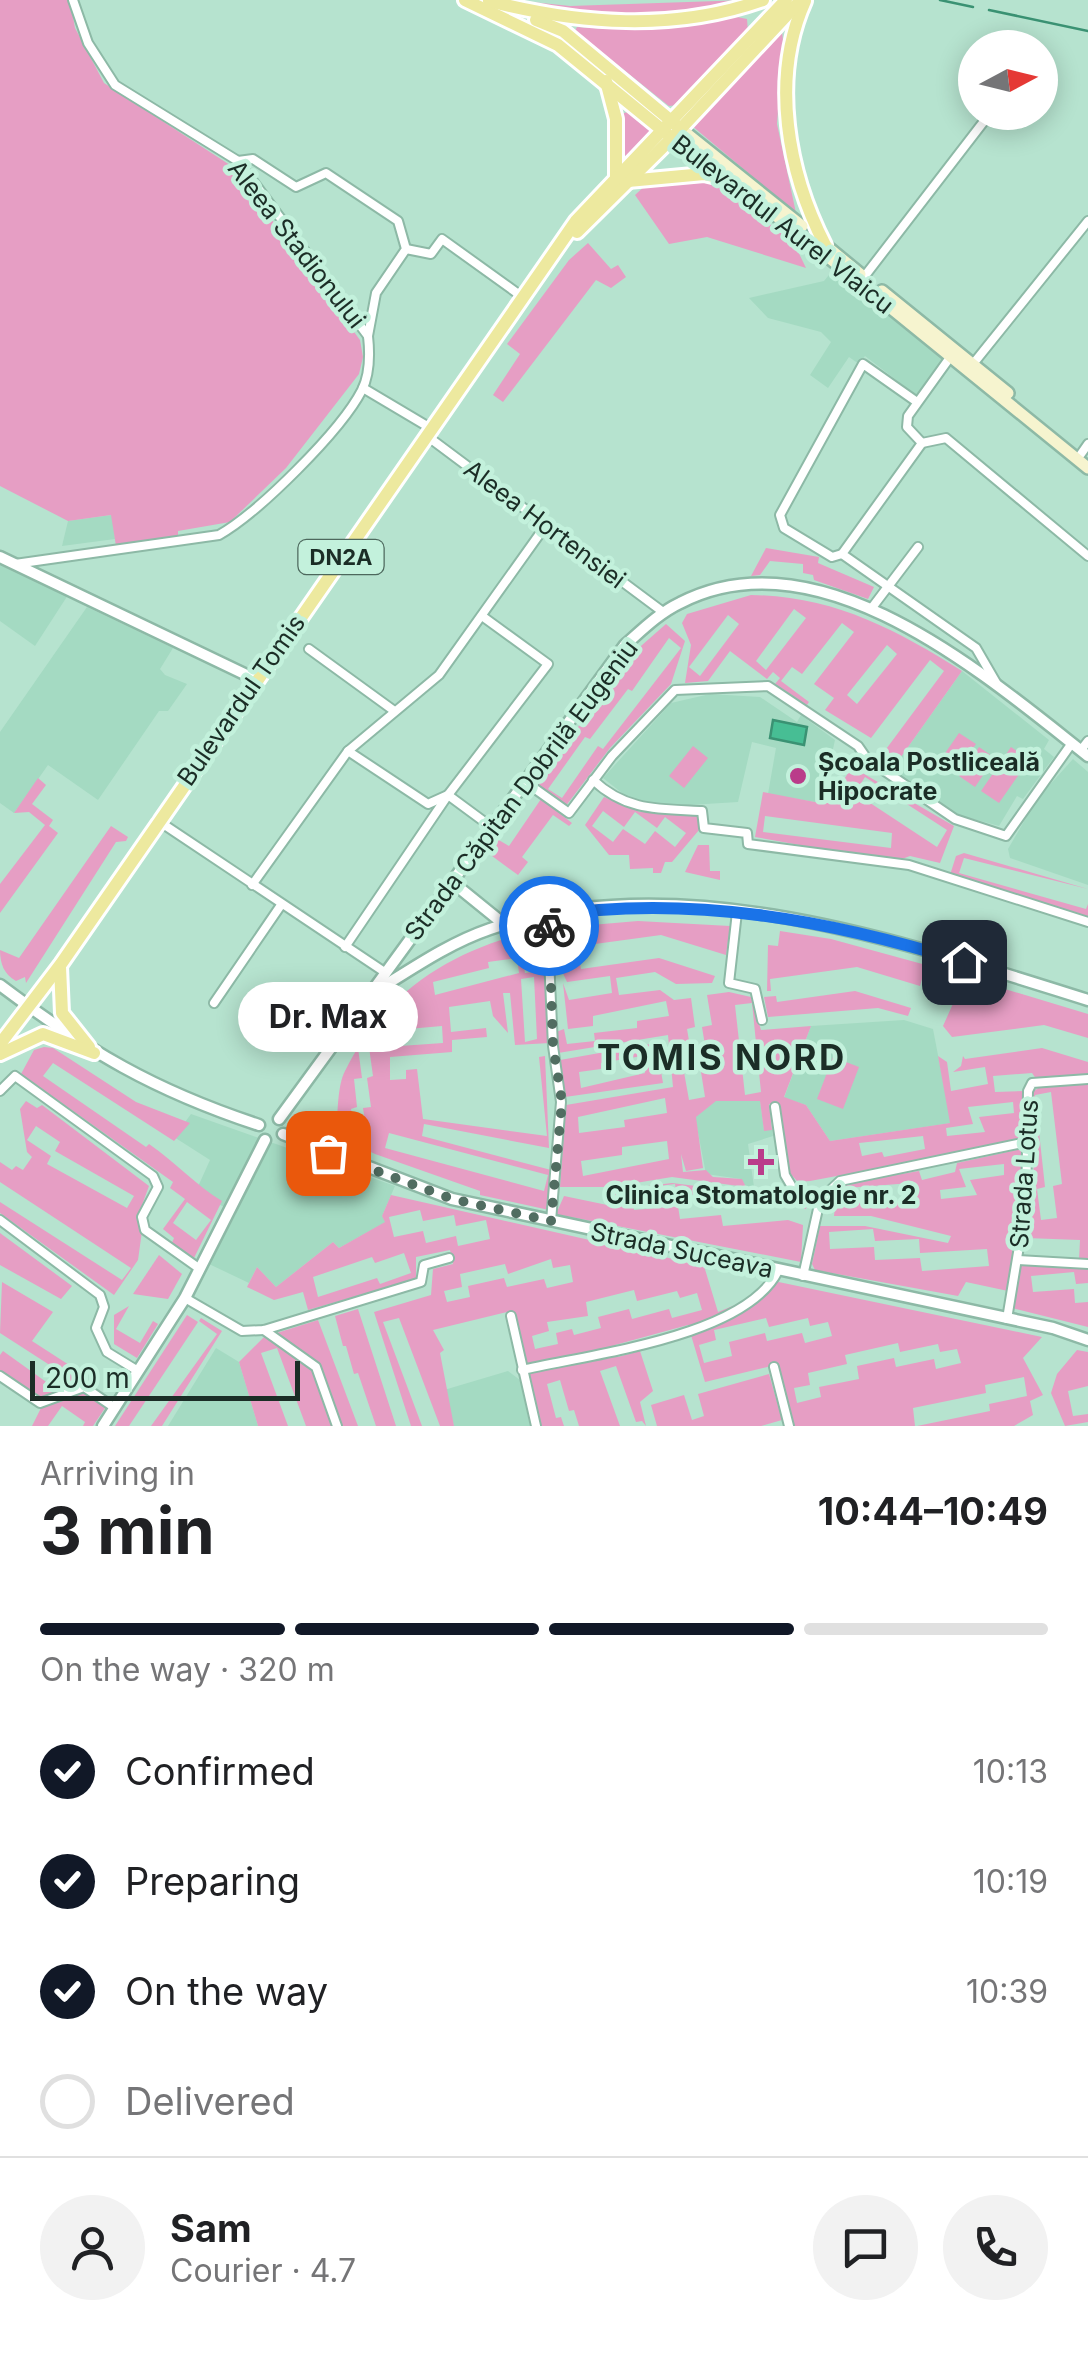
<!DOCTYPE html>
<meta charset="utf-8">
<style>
:root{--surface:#fff;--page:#f2f2f2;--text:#202124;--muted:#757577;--line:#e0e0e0;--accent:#111827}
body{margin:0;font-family:Inter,sans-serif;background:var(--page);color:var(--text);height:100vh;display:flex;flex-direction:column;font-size:38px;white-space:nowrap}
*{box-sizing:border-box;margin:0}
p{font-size:32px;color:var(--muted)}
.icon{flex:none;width:55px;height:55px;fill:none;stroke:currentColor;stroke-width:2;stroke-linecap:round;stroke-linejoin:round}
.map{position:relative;height:1426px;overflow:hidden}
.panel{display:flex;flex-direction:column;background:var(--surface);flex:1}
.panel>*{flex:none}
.needle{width:65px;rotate:83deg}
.buttons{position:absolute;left:958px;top:30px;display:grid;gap:20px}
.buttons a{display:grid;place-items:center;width:100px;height:100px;border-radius:50%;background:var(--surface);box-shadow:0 5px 25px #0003;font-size:50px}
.scale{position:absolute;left:30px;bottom:25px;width:270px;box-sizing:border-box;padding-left:10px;border:5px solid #1b2d26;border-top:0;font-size:28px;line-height:35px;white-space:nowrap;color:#1b2d26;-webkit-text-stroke:8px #c3f1dc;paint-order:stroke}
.pin{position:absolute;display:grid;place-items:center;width:85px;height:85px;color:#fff;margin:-42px;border-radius:20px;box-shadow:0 5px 15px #0006}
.courier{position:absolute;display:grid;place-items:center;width:100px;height:100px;margin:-50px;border:8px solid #1a73e8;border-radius:50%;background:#fff;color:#222;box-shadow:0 2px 12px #0007}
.bubble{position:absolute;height:70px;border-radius:35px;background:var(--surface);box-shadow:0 5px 25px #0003;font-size:32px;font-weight:700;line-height:70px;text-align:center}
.overview em{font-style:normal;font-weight:700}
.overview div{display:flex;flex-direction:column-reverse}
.overview{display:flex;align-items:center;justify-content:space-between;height:170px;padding:0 40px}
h1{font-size:65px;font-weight:700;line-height:75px}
.bar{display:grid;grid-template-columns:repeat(4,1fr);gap:15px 10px;align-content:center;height:120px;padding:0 40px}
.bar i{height:12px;border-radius:8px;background:var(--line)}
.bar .current{background:var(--accent)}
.bar p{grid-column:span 4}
.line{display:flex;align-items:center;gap:25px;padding:0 40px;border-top:2px solid var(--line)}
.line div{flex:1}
.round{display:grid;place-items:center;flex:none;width:105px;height:105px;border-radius:52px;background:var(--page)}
ol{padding:0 40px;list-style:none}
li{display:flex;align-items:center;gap:30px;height:110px}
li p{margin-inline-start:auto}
li .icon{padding:10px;border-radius:50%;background:var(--accent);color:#fff;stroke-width:4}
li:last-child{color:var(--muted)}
li i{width:55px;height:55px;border:5px solid var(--line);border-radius:50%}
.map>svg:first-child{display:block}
</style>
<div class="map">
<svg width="1088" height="1426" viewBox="0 0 1088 1426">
<rect width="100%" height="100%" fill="#b6e3cf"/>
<g fill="#a4dac2">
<polygon points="833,270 946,359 917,396 865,356 859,364 849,357 828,388 810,375 831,342 821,332 768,318 749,298 824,281"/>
<polygon points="112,515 115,539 62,546 68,521"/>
<polygon points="0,565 68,595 35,646 0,621"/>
<polygon points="87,607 173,648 160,669 165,675 187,684 168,711 159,711 98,800 48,765 14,813 0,803 0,732"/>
<polygon points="962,671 1049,740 1044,749 1054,757 1023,799 1017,796 999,826 955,814 891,771"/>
<polygon points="710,694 760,697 797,722 801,715 835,740 821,803 768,794 776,748 752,742 738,802 641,808 603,778 671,703"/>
<polygon points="1073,759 1088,772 1088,885 1010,858 1008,849 1037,799"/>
<polygon points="904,1020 933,1029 951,1123 830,1141 806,1105 784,1098 811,1026"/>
<polygon points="747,1098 760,1101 764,1130 772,1130 773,1136 748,1144 754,1187 746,1187 741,1179 706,1174 695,1117 715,1101"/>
<polygon points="191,1114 395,1186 382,1216 386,1222 339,1248 333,1242 276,1287 257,1267 249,1283 209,1264 236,1214 196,1191 210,1160 174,1137"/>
<polygon points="216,1348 239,1362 258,1426 168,1426"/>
<polygon points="508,1371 520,1380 530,1426 454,1426 444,1390"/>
</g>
<g fill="#e69ec4" fill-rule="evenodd">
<polygon points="0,0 70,0 75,28 104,83 233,167 360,340 363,357 359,374 286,468 230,522 178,531 178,536 116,546 111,515 68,521 0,486"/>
<path d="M513,0L570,6L747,0C672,23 588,22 513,0Z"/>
<polygon points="737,17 747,19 748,32 679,105 669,106 575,31 577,27 609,29"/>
<polygon points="777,30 782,31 783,41 777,124 796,213 691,125"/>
<polygon points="627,112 650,131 627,156 623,155 622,114"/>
<polygon points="710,180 793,241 806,268 707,237 669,244 635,195 648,183"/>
<polygon points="588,243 611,269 618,265 626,277 611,288 596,280 503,402 493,395 520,354 507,344 569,260"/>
<polygon points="766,548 819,557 818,563 874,587 868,599 814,580 813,575 803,573 803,564 770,561 760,575 751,576"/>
<path d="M751,595C833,596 895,629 962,671L891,771L878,760L944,671L930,660L871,738L825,710L834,698L814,684L854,632L842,623L802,674L792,667L781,681L809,702L807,705L775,684L780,678L773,672L767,679L730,651L708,681L685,683L691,645L682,623L687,614ZM794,609L806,618L766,670L756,661ZM728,615L739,624L700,676L689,667ZM887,645L897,654L857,704L847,695Z"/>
<path d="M666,624L685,641L671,684L610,748L565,807L535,785L633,653ZM669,638L681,648L603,749L598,746L562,798L548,789L585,737L590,739L628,689L632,691Z"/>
<polygon points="959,733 976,744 955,773 939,762"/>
<polygon points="693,746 708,758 684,788 669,776"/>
<polygon points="979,747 995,758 975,787 959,776"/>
<polygon points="1011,747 1029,760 999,803 981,791"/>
<path d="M852,767L954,826L940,863L910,856L894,862L755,837L763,792L820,803L822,797L832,798ZM865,777L947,830L937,847L855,793ZM765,816L892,833L891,848L763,832Z"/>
<polygon points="38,778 46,785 32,804 53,820 49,826 58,833 0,913 0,884 45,825 29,812 14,813"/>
<path d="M604,797L640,812H699V830L672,862H665L661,873H653V868L630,869L629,855H609L585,825ZM603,811L624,827L635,812L657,828L665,817L686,833L675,847L655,831L645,844L623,829L613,842L592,826Z"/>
<polygon points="541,799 572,823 569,826 553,815 522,857 528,862 518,875 488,853 497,839 509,846"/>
<path d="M111,826L128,837L126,841L116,842L26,983L25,977L16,981C4,974 0,964 0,950L19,958Z"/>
<polygon points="698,845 709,845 710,871 720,871 720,880 685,872"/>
<polygon points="964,853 1088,889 964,858 959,873 1086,909 1088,904 1088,919 950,875 956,856"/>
<polygon points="638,921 730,926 726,955 661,935 573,947 574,959 569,960 567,948 558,948 556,928"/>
<polygon points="780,931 831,939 926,965 920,986 857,967 770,979 771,991 767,991 768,945 778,946"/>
<path d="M518,935L525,973L548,970L550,1043L515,1045L510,993H503L508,1033L493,1016L490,1001L449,1007L451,1032L486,1028L487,1037L452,1040V1052L390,1057V1080L406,1079V1070L417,1069L423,1119L547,1136L539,1057L545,1056L549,1148L424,1124L422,1136L555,1171L549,1210L480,1195V1191L375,1154L331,1133H336C338,1115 337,1086 345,1071C380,1000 440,956 518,935ZM517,958L519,973L435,995L433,982L489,968L488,962ZM534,977L537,1039L525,1042L521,979ZM442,1026L443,1043L386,1047L385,1031ZM369,1047L373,1076L367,1078L371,1107L363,1108L367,1135L354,1137L351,1109L357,1107L354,1079L362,1078L358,1048ZM389,1133L548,1175L544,1191L385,1148Z"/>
<path d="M659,958L715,976L712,983L676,984L655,972L616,978L619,995L660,990L674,1000L691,998L695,1027L687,1029L694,1070L684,1072L689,1100L705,1097L701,1072L709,1070L702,1027L712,1025L707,995L729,992L751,997L761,1030L811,1026L784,1097L806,1105L830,1141L950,1123L938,1056L947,1062L951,1091L988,1084L985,1067L953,1072L961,1066L963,1056L965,1059L1042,1048L1088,1062V1076L1037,1080L1032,1073L993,1076L995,1092L1025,1091L1024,1141L810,1181L798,1182L787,1170L779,1106L769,1104L772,1130L764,1131L760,1101H716L696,1117L703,1168L686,1171L681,1154L683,1172L706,1170L713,1177L742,1179L746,1187L672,1177L611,1187H560L566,1105L673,1087L668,1035L558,1053L556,1032L564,1029L567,1044L595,1041L594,1033L637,1028V1021L669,1016L666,1001L593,1016V1026L568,1029L563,983L569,1000L612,993L610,976L567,982L560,967L580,964L581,969ZM752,1003L761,1092L745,1095L735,1005ZM665,1098L667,1113L624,1120L625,1127L579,1133L578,1117ZM1013,1102L1014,1113L979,1117L985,1132L947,1136L946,1128L973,1124L968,1107ZM923,1136L925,1149L884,1157L882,1152L862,1156L859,1143ZM667,1141L669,1159L583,1176L581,1161L622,1155V1147Z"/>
<polygon points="965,977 1088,1014 1088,1038 1044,1025 952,1037 943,1026"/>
<polygon points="855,991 911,1008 908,1016 878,1008 768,1017 764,997 776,996 777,1002"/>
<path d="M656,1043L663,1083L565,1097L560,1060ZM642,1056L645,1073L581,1088L579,1072L601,1069V1063Z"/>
<path d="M44,1047L53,1048L136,1102L190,1123L174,1141L53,1063L43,1076L146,1147L149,1144C175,1162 198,1187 222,1201L194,1258L171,1245L174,1238L163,1229L185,1199L170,1188L173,1182L21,1074L34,1050ZM187,1202L211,1220L196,1240L173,1223Z"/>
<polygon points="833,1057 859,1067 843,1109 817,1099"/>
<path d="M1088,1083V1261L1079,1260L1080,1240L1026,1238L1029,1213L1035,1212L1031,1093L1040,1087ZM1051,1092L1062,1184L1053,1186L1057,1218L1041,1220L1037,1189L1045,1187L1035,1095Z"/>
<path d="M26,1101L37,1108L42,1105L149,1186L138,1216L142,1231L138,1260L114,1295L0,1213V1202L122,1280L131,1268L0,1182V1162L12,1170L16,1166L23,1170L32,1157L27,1152L20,1109ZM36,1126L60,1142L55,1151L134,1196L127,1208L47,1164L51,1156L27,1140Z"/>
<path d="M1021,1149L1023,1205L1008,1291L966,1282L958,1296L815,1270L812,1264L820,1226H865L948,1243L951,1236L871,1216H834L836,1198H829L842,1184L919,1171L922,1180L955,1172L957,1163ZM1004,1164V1175L970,1180L977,1195L941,1199L940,1190L966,1187L959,1169ZM911,1183L913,1199L871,1206L869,1199L849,1202L846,1188ZM873,1229L875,1241L919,1239L920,1253L987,1249L989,1266L922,1271L920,1258L875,1260L874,1247L830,1249L829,1232Z"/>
<polygon points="672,1183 808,1200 806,1209 786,1202 724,1208 722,1192 677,1196 675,1184 632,1189 634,1210 678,1206 680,1219 721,1215 723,1226 788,1220 803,1225 801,1262 556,1214 564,1196 612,1206 616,1190"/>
<path d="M391,1195L704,1266L718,1312L752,1298L769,1280L1042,1337L1023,1358L1043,1395L1030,1401L1033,1415L1014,1426H917L990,1411L989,1404L1027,1396L1024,1377L985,1385L986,1393L913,1408L915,1426H793L776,1365L705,1382L688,1325L615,1345L618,1357L640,1351L653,1391L640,1402L646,1426L642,1421L636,1422L616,1366L600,1371L620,1426H579L574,1410L569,1411L560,1380L547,1384L556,1418L561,1417L564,1426H539L511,1311L433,1330L444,1350L440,1353L454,1426H440L399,1318L383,1322L422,1426H411L374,1312L431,1295L433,1269L453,1264L450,1250L416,1257V1279L308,1310L303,1292L274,1300L247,1287L257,1267L276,1287L333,1242L339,1248L385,1222L382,1216ZM420,1210L423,1221L454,1215L456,1226L486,1220L490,1239L458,1246L456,1236L426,1243L423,1231L394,1237L389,1217ZM404,1253L411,1273L380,1284L377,1278L318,1297L313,1277L372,1257L375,1263ZM551,1259L553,1268L570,1265L573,1282L547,1288L544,1279L507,1287L504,1278L468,1286L470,1297L447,1302L444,1291L462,1287L460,1274L505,1264L508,1274ZM634,1290L637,1301L677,1291L680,1298L697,1293L702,1310L672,1318L669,1309L632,1319L629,1309L598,1317L601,1328L574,1335L572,1329L556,1333L558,1344L535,1349L532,1336L549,1331L547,1322L588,1316L586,1302ZM766,1318L769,1327L808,1318L810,1326L828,1322L832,1336L805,1343L802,1333L767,1341L765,1333L729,1342L732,1356L704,1363L699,1345L716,1340L714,1330ZM898,1343L900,1352L938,1344L940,1352L957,1349L961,1363L936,1369L934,1359L896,1367L894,1358L857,1366L859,1379L819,1387L821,1397L797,1403L794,1388L810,1385L808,1373L847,1364L845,1355Z"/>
<polygon points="0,1233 72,1286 61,1299 0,1265"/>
<polygon points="159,1255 182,1274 168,1299 133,1294"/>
<polygon points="1021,1263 1088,1267 1088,1283 1076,1284 1074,1272 1031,1276 1033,1292 1074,1289 1075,1303 1088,1302 1088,1327 1012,1308"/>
<polygon points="2,1282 53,1312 32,1341 80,1372 73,1385 107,1405 93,1426 83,1426 85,1422 62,1406 48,1426 32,1426 44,1402 0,1370 0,1355 3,1351 49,1384 59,1371 0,1333"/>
<polygon points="129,1306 116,1329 140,1343 153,1321 158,1324 137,1358 114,1344 114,1315"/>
<polygon points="358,1309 396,1426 376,1426 358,1373 354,1374 346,1346 343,1346 335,1316"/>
<polygon points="187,1315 198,1322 129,1426 115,1426"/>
<polygon points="201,1318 222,1331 162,1426 151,1426 217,1334 199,1321"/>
<polygon points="318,1320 358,1426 306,1426 277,1348 261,1353 288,1426 258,1426 239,1362 264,1337"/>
<polygon points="1077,1350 1088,1352 1088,1386 1068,1391 1073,1416 1088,1414 1088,1422 1065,1426 1051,1393 1057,1374"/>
<polygon points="769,1374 782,1420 761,1426 657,1426 651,1405 684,1395 692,1420 704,1416 698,1394"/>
</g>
<polygon fill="#47be94" stroke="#3a9273" stroke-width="2.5" points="773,720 807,727 804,745 770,738"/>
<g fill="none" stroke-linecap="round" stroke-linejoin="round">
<g stroke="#3a9273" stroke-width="2.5">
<polyline points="940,0 973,7"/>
<polyline points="989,10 1088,31"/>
</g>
<g stroke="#8db9a6" stroke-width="12">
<g id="minor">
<polyline points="238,161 253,159 296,187 326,173 398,221 406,249 376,293 368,336"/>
<polyline points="406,249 431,254 442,239 524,298"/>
<polyline points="864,277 988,116"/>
<polyline points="951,356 908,416 907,427 922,443 946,438 1088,556"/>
<polyline points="973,364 1088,221"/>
<polyline points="363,388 432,429"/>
<polyline points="427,436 663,612"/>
<polyline points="922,443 842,554 976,648 998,686"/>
<polyline points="1081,454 1088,444"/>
<polyline points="842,554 832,557 784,528 780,515 863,364 917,402"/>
<path d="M15,564L219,535C258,513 341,431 362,390C370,374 370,354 368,336L238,161L115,85L88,43L73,0"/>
<polyline points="871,609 918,547"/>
<polyline points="309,649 393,710"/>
<polyline points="1081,750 1088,741"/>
<polyline points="348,751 428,804 448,795 490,826"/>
<path d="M593,780C626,811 658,809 702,811L704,828L747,833L748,844L909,865L1088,922"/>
<polyline points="524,781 569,813 612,756 675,690 768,686 858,746 867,759 955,819 1006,836 1072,743"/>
<polyline points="157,820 386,973"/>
<polyline points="252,885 348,751 439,675 546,525"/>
<polyline points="737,912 729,983 755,989 762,1020"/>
<polyline points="547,915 553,1046 561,1102 551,1221"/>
<polyline points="345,947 448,795 548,664 482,616"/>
<polyline points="214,1003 281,905"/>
<polyline points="0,1091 15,1076 153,1176 158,1187 142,1217 145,1230 200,1269"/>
<polyline points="775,1107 785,1175 795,1192 820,1200"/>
<polyline points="0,1220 100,1295 104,1307 96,1328 107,1352 138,1371"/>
<polyline points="1018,1260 1088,1264"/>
<polyline points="803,1276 820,1200 840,1181 1027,1142"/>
<polyline points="185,1298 242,1331 264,1330 421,1282 424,1265 449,1258"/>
<polyline points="511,1316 536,1426"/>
<polyline points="1007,1319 1026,1204 1028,1091 1032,1083 1088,1079"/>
<polyline points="264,1330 316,1367 337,1426"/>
<polyline points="774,1367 789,1426"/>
<path d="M522,1370C591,1354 745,1337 778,1271"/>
<polyline points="0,1376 40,1403 84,1387 115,1408"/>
</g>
</g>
<g stroke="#8db9a6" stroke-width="15">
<g id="tertiary">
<polyline points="0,557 255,679"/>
<polyline points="452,882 505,925"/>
<path d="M0,985C89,1052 153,1090 259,1125"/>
<path d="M376,991C413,968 449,943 490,929C680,864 906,943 1088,1000"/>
<path d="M279,1119L625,645C642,630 659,613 680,603C819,531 984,674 1088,756"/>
<polyline points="283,1134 452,1199 1053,1328 1088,1340"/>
<polyline points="103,1426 185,1298 265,1140"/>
</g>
</g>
<g stroke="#8db9a6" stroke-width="16">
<g id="secondary">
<polyline points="681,129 802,226"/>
<polyline points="672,138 795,230 1088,468"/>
<polyline points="820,241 860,274"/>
<polyline points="882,291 1008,393"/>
</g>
</g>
<g stroke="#fff" stroke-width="18">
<g id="primary">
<polyline points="465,0 558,45 666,133"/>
<path d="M489,1C579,24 673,32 763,0"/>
<path d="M805,1C770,79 788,173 825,245"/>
<polyline points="536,20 563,31 675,124"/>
<polyline points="606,81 616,119 616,177"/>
<polyline points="628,181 704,174 721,178"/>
<polyline points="577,232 672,138 801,0"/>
<polyline points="60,967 62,1013 89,1047"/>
<polyline points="0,1044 61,964 576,221 786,0"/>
<polyline points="0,1054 43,1034 94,1053"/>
</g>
</g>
<use href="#minor" stroke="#fff" stroke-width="8"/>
<use href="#tertiary" stroke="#fff" stroke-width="10"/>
<use href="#secondary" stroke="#f6f4cf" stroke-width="11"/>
<use href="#primary" stroke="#ede99f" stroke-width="12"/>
</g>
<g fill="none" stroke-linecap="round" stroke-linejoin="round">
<polyline stroke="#516d61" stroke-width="10" stroke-dasharray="0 18" points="328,1153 452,1199 551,1221 562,1102 553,1046 549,926"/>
<path stroke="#1a73e8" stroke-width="12" d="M549,926L547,916C688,894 830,920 964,962"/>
</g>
<g fill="#ba3c8a" stroke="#c3f1dc" stroke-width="4">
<circle cx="798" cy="776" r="10"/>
<path d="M756 1147h10v10h10v10h-10v10h-10v-10h-10v-10h10z"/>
</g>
<g text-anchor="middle" stroke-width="9" stroke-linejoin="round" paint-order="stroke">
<rect fill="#c3f1dc" stroke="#4d685d" stroke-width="2.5" x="298.5" y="540" width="85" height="34" rx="8"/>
<g font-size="22" font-weight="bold" fill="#1b2d26">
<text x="341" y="565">DN2A</text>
</g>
<g font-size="25" fill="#1b2d26" stroke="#c3f1dc">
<text transform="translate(783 224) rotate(38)" y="9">Bulevardul Aurel Vlaicu</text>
<text transform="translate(297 244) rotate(52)" y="9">Aleea Stadionului</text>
<text transform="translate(545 524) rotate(37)" y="9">Aleea Hortensiei</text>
<text transform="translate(241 700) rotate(-55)" y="9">Bulevardul Tomis</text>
<text transform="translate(521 790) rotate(-53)" y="9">Strada Căpitan Dobrilă Eugeniu</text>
<text transform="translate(1024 1174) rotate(-86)" y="9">Strada Lotus</text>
<text transform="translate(682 1250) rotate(12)" y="9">Strada Suceava</text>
</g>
<g font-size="25" font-weight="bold" fill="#1b2d26" stroke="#c3f1dc" text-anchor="start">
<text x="818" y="771">Școala Postliceală<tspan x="818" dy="29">Hipocrate</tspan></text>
<text x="761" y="1204" text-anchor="middle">Clinica Stomatologie nr. 2</text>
</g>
<g font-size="35" font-weight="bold" letter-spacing="2.5" fill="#1b2d26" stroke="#c3f1dc">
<text x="722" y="1070">TOMIS NORD</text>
</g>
</g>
</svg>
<div class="buttons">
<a><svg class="needle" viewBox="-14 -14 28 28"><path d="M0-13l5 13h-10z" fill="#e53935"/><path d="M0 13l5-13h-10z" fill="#757577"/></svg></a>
</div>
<div class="scale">200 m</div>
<div class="pin" style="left:328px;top:1153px;background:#ea580c"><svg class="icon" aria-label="bag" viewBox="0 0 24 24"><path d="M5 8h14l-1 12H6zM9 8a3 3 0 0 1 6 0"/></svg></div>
<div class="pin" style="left:964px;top:962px;background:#1f2937"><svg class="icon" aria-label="home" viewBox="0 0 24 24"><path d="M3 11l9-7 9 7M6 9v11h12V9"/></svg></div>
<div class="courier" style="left:549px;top:926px"><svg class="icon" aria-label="bike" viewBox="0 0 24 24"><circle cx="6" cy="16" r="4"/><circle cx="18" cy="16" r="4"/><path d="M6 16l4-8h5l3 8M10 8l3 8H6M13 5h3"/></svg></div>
<div class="bubble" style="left:238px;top:982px;width:180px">Dr. Max</div>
</div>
<section class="panel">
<div class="overview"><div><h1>3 min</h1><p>Arriving in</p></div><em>10:44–10:49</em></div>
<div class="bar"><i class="current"></i><i class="current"></i><i class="current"></i><i></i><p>On the way · 320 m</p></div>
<ol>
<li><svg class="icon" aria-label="check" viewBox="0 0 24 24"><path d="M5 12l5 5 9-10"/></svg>Confirmed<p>10:13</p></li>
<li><svg class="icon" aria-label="check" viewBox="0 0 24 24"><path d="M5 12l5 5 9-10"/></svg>Preparing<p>10:19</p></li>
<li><svg class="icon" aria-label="check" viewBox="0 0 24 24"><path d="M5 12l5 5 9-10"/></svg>On the way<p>10:39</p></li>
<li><i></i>Delivered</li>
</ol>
<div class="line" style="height:180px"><a class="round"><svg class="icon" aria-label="person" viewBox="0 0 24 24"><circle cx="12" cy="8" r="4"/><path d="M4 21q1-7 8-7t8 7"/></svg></a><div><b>Sam</b><p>Courier · 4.7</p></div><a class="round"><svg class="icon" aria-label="chat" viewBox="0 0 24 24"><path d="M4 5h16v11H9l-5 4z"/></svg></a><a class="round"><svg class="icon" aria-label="phone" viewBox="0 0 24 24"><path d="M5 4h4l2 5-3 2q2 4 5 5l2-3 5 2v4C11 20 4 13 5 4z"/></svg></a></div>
</section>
